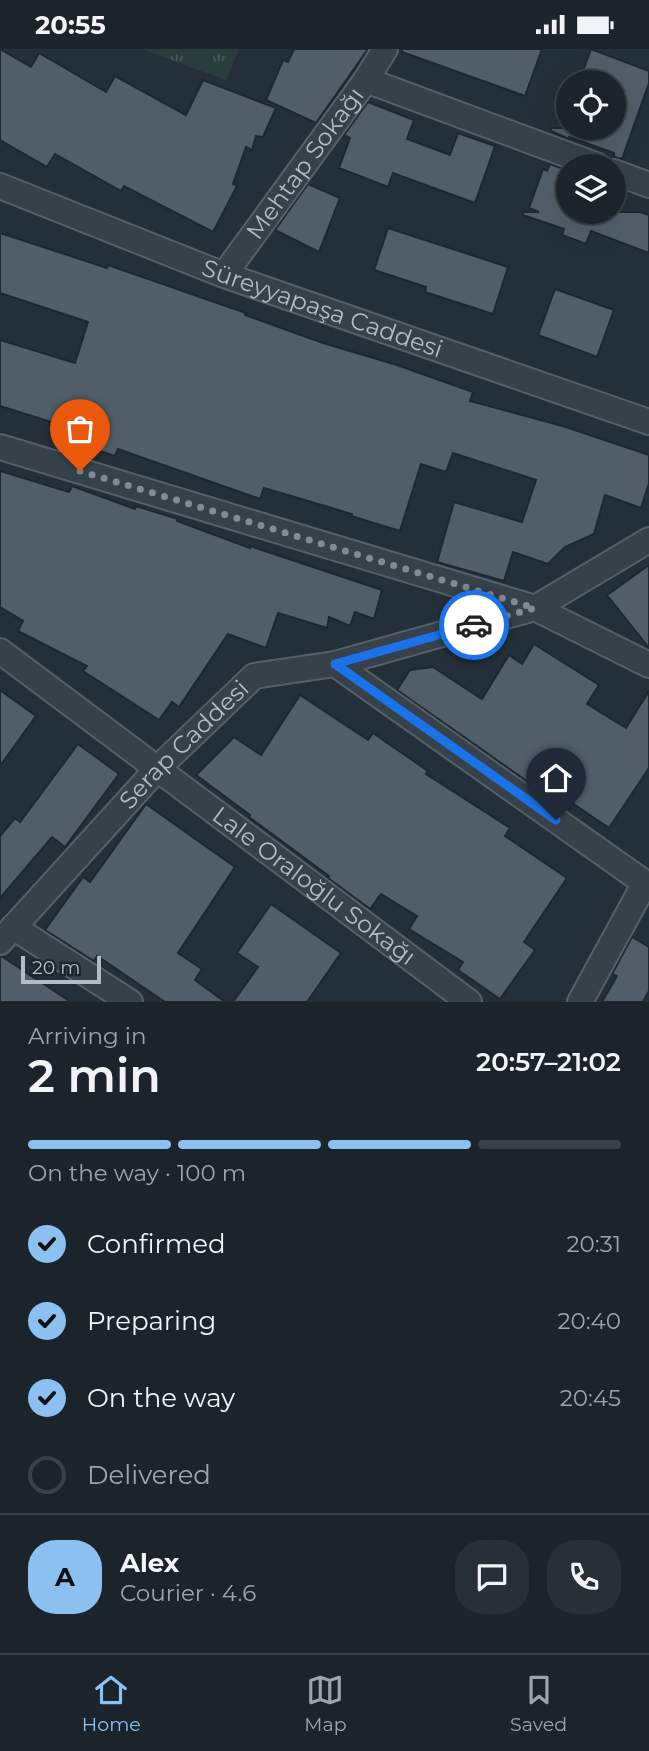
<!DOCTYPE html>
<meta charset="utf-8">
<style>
:root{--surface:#1b242b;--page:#283037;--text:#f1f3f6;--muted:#a0a4a9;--line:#394147;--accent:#8cc0f1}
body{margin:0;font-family:Montserrat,sans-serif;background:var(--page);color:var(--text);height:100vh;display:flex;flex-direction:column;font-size:26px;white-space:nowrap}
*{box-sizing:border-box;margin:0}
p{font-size:23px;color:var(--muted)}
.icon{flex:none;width:38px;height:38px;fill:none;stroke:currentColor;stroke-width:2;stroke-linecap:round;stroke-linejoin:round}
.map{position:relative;height:953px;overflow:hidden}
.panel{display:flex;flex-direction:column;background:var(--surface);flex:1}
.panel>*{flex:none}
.fabs{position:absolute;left:556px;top:21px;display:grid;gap:14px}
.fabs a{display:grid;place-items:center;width:70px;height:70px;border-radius:50%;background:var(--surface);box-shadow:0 7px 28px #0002,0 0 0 2px var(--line);font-size:35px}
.scale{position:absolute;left:21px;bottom:18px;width:80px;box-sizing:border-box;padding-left:7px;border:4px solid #b2bcc6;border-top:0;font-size:19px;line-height:24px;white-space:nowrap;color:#b2bcc6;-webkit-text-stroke:5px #1c262f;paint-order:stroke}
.pin{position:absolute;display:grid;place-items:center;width:60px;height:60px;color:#fff;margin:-72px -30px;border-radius:50% 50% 50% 0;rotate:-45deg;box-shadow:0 0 7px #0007}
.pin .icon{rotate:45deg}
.courier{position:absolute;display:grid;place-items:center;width:70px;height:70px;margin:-35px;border:5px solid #1a73e8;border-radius:50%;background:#fff;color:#222;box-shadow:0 2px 9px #0007}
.head em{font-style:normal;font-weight:600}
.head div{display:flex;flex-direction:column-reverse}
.head{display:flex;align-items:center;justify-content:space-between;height:119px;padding:0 28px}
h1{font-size:46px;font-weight:600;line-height:52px}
.bar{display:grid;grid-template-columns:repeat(4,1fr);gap:10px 7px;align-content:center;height:84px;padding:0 28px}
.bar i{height:9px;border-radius:5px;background:var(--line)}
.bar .selected{background:var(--accent)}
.bar p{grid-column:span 4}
.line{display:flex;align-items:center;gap:18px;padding:0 28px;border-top:2px solid var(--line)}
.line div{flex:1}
.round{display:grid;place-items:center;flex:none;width:74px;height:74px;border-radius:28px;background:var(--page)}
ol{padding:0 28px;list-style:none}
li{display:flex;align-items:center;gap:21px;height:77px}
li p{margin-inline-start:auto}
li .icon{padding:7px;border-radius:50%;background:var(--accent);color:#111;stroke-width:4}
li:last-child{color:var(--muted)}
li i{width:38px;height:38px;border:4px solid var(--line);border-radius:50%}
.status{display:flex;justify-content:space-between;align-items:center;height:49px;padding:0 35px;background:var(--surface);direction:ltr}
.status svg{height:19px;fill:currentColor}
.menu{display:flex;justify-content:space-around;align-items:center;height:98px;border-top:2px solid var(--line);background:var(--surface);font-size:19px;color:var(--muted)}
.menu a{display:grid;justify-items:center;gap:4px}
.menu .selected{color:var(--accent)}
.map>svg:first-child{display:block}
</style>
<div class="status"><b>20:55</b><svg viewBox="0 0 49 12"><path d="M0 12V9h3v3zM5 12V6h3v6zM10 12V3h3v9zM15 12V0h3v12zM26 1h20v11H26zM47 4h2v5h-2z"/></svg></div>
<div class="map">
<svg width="649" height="953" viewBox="0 0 649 953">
<defs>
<pattern id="park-tufts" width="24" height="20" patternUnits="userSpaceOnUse" patternTransform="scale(1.75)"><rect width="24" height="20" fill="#293e3c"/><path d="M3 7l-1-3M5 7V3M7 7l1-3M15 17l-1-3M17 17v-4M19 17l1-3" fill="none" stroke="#465857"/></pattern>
</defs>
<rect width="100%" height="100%" fill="#243039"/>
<polygon fill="url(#park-tufts)" points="142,0 239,0 226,31"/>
<g fill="#515e6a" stroke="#1e2831" stroke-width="2">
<polygon points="0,0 31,18 39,4 106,43 115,27 186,66 203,31 276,59 263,88 256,87 252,101 246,98 233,135 237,137 213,183 124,137 121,142 55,105 47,118 0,91"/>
<polygon points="294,0 368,0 316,74 266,51 283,11 288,13"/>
<polygon points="402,0 542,0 525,47 402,3"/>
<polygon points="591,0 649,22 649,34 622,110 614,108 614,104 569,88 569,90 551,82 551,79 563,79 566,70 569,70 569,79 614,79 614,33 579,33"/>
<polygon points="368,53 414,71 407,90 450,106 458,84 495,97 475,154 393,124 388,138 339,119 350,89 344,86"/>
<polygon points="550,115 569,122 569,163 640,163 649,166 649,204 591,182 586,195 562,186 564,180 523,166 523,163 539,163 529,159 543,120 547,122"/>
<polygon points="308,135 340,149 319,203 275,181"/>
<polygon points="388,179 508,218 493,265 425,243 426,238 374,221"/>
<polygon points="0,184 107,219 108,216 246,264 245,266 323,294 397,316 473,343 470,352 566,378 649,406 649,434 641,459 605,446 594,485 565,498 548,515 513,503 504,532 437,513 454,453 522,473 536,431 453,404 446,423 421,415 400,482 351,467 352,465 264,439 260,450 118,400 115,407 50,386 54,374 0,357 0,291 75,314 88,273 0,244"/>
<polygon points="555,240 614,261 597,308 538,286"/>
<polygon points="0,422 69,443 72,437 135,460 136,457 178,470 177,472 250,499 250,497 382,541 374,570 355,563 350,577 329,568 327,579 278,564 266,599 228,585 179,658 172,653 159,671 83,622 87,617 18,582 23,572 0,558"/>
<polygon points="649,516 649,599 607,546"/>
<polygon points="534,595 599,636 587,655 626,679 649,642 649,719 609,779 535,729 531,735 397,641 410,621 433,618 482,650 509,606 522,615"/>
<polygon points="0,641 36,667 0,717"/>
<polygon points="300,646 368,691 373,684 428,722 426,725 510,779 505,787 567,829 524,893 535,901 500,950 458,921 463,913 409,880 417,867 381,845 370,860 328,829 329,827 249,768 250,766 196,726 234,688 261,706"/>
<polygon points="78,695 119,725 65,798 52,788 0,849 0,787 15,769 20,773"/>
<polygon points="146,755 235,818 178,904 202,920 195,931 225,953 165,953 97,907 94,912 45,881 83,828 90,833"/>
<polygon points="271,855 341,904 307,953 233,953 258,918 237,904"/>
<polygon points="632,888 649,898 649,942 643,953 602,953 617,927 612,925"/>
<polygon points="0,907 1,907 71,953 0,953"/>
</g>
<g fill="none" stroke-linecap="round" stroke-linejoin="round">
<g stroke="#555f68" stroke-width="28">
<g id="minor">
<polyline points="366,31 598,117"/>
<polyline points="614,123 649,136"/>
<path id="s1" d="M0,137L224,226L649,373"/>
<path id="s2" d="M224,226L366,31L385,0"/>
<polyline points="0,398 535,559 649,616"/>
<path id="s3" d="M0,602L469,953"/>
<polyline points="335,615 645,834 580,953"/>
<polyline points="13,878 130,953"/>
<path id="s4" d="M0,893L158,719L254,627L335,615L535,559L649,491"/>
</g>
</g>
<use href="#minor" stroke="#37414a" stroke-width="24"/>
</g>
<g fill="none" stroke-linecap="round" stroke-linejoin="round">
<polyline stroke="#808b95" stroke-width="7" stroke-dasharray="0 12.6" points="80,422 535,559 474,576"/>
<polyline stroke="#1a73e8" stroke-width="9" points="474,576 335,615 556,771"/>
</g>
<g text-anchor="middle" stroke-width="7" stroke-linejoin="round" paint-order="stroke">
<g font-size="24" fill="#b2bcc6" stroke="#1c262f">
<text dy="8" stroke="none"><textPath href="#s2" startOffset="138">Mehtap Sokağı</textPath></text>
<text dy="8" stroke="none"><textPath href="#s1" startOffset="345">Süreyyapaşa Caddesi</textPath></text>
<text dy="8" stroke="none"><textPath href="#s4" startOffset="270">Serap Caddesi</textPath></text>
<text dy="8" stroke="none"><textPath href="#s3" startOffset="392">Lale Oraloğlu Sokağı</textPath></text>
</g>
</g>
</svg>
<div class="fabs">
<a><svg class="icon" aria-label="locate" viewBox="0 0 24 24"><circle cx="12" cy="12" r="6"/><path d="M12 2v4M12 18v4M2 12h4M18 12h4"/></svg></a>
<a><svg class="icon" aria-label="layers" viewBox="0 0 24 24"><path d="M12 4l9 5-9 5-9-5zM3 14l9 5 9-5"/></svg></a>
</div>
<div class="scale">20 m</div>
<div class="pin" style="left:80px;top:422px;background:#ea580c"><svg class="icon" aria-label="bag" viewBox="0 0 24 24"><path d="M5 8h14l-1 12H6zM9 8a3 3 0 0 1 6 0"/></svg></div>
<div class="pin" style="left:556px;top:771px;background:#1f2937"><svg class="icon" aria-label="home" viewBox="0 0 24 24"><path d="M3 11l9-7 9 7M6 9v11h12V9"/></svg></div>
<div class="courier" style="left:474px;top:576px"><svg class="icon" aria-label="car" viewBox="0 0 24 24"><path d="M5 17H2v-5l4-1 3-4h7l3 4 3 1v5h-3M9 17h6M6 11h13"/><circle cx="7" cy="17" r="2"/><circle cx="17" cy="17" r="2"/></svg></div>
</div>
<section class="panel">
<div class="head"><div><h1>2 min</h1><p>Arriving in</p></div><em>20:57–21:02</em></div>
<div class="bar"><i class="selected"></i><i class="selected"></i><i class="selected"></i><i></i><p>On the way · 100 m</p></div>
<ol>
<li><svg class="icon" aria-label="check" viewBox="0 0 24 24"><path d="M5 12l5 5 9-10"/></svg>Confirmed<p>20:31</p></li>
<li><svg class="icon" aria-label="check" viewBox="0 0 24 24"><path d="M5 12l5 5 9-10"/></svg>Preparing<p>20:40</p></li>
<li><svg class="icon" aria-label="check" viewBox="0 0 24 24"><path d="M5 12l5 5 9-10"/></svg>On the way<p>20:45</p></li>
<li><i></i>Delivered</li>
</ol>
<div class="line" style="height:126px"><b class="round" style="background:var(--accent);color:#111">A</b><div><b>Alex</b><p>Courier · 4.6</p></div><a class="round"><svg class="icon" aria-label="chat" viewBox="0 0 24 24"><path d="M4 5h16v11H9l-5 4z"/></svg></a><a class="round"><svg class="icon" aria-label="phone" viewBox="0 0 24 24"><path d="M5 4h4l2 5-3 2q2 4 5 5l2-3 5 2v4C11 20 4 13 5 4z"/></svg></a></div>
</section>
<nav class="menu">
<a class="selected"><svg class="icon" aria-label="home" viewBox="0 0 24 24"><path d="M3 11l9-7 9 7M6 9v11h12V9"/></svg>Home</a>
<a><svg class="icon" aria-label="map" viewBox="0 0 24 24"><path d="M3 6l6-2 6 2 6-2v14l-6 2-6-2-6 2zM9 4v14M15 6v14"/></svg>Map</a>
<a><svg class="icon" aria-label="saved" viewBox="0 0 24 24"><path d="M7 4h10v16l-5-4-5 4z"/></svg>Saved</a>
</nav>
